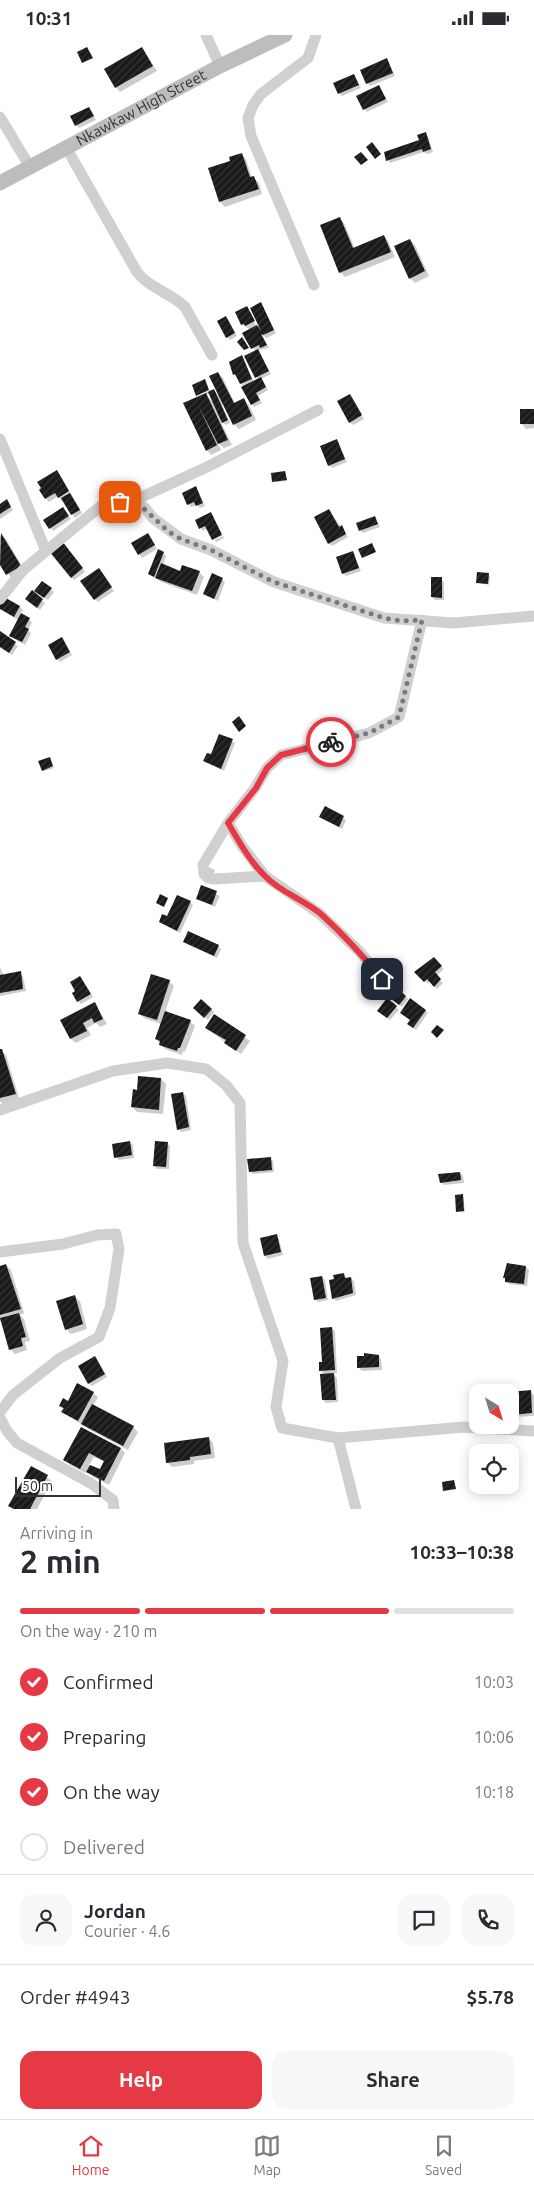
<!DOCTYPE html>
<meta charset="utf-8">
<style>
:root{--surface:#fff;--page:#f7f7f7;--text:#2b2b33;--muted:#7c7c81;--line:#e1e1e2;--accent:#e63946}
body{margin:0;font-family:Ubuntu,sans-serif;background:var(--page);color:var(--text);height:100vh;display:flex;flex-direction:column;font-size:19px;white-space:nowrap}
*{box-sizing:border-box;margin:0}
p{font-size:16px;color:var(--muted)}
.icon{flex:none;width:28px;height:28px;fill:none;stroke:currentColor;stroke-width:2;stroke-linecap:round;stroke-linejoin:round}
.map{position:relative;height:1474px;overflow:hidden}
.sheet{display:flex;flex-direction:column;background:var(--surface);flex:1}
.sheet>*{flex:none}
.needle{width:32px;rotate:142deg}
.tools{position:absolute;left:469px;top:1349px;display:grid;gap:10px}
.tools a{display:grid;place-items:center;width:50px;height:50px;border-radius:10px;background:var(--surface);box-shadow:0 2px 12px #0003;font-size:25px}
.scale{position:absolute;left:15px;bottom:12px;width:86px;box-sizing:border-box;padding-left:5px;border:2px solid #333;border-top:0;font-size:14px;line-height:18px;white-space:nowrap;color:#333;-webkit-text-stroke:4px #fff;paint-order:stroke}
.pin{position:absolute;display:grid;place-items:center;width:42px;height:42px;color:#fff;margin:-21px;border-radius:10px;box-shadow:0 2px 8px #0006}
.courier{position:absolute;display:grid;place-items:center;width:50px;height:50px;margin:-25px;border:4px solid #e63946;border-radius:50%;background:#fff;color:#222;box-shadow:0 1px 6px #0007}
.head em{font-style:normal;font-weight:600}
.head div{display:flex;flex-direction:column-reverse}
.head{display:flex;align-items:center;justify-content:space-between;height:85px;padding:0 20px}
h1{font-size:32px;font-weight:600;line-height:38px}
.bar{display:grid;grid-template-columns:repeat(4,1fr);gap:8px 5px;align-content:center;height:60px;padding:0 20px}
.bar i{height:6px;border-radius:4px;background:var(--line)}
.bar .current{background:var(--accent)}
.bar p{grid-column:span 4}
.line{display:flex;align-items:center;gap:12px;padding:0 20px;border-top:1px solid var(--line)}
.line div{flex:1}
.round{display:grid;place-items:center;flex:none;width:52px;height:52px;border-radius:15px;background:var(--page)}
ol{padding:0 20px;list-style:none}
li{display:flex;align-items:center;gap:15px;height:55px}
li p{margin-inline-start:auto}
li .icon{padding:5px;border-radius:50%;background:var(--accent);color:#fff;stroke-width:4}
li:last-child{color:var(--muted)}
li i{width:28px;height:28px;border:2px solid var(--line);border-radius:50%}
.button{display:flex;gap:10px;margin-top:auto;padding:10px 20px}
.button a{flex:1;height:58px;border-radius:15px;background:var(--accent);color:#fff;font-size:20px;font-weight:600;line-height:58px;text-align:center}
.button a+a{background:var(--page);color:var(--text)}
.status{display:flex;justify-content:space-between;align-items:center;height:35px;padding:0 25px;background:var(--surface);direction:ltr}
.status svg{height:14px;fill:currentColor}
.menu{display:flex;justify-content:space-around;align-items:center;height:70px;border-top:1px solid var(--line);background:var(--surface);font-size:14px;color:var(--muted)}
.menu a{display:grid;justify-items:center;gap:2px}
.menu .current{color:var(--accent)}
.map>svg:first-child{display:block}
</style>
<div class="status"><b>10:31</b><svg viewBox="0 0 49 12"><path d="M0 12V9h3v3zM5 12V6h3v6zM10 12V3h3v9zM15 12V0h3v12zM26 1h20v11H26zM47 4h2v5h-2z"/></svg></div>
<div class="map">
<svg width="534" height="1474" viewBox="0 0 534 1474">
<defs>
<pattern id="building-hatch" width="6" height="6" patternUnits="userSpaceOnUse" patternTransform="scale(1.25)"><rect width="6" height="6" fill="#1a1a1a"/><path d="M-1 1l2-2M0 6l6-6M5 7l2-2" fill="none" stroke="#333"/></pattern>
</defs>
<rect width="100%" height="100%" fill="#fff"/>
<g fill="#0003" fill-rule="evenodd">
<polygon points="142,14 157,36 120,57 116,52"/>
<polygon points="387,25 395,41 370,51 367,48"/>
<polygon points="354,40 361,53 342,61 339,58"/>
<polygon points="379,52 388,67 367,77 364,74"/>
<polygon points="89,73 96,85 79,93 76,90"/>
<polygon points="425,99 428,102 433,117 427,119 424,117 390,128 388,125 420,106"/>
<polygon points="241,119 246,124 252,143 259,147 262,159 225,172 220,167 209,134 232,126"/>
<polygon points="340,184 344,188 355,214 384,202 388,206 395,222 345,242 340,237"/>
<polygon points="410,205 415,210 429,241 415,248 410,243"/>
<polygon points="261,269 276,298 267,303 262,300 269,313 257,315 271,339 261,344 268,355 258,361 262,368 254,372 244,352 234,339 242,322 254,347 259,344 256,342 256,317 244,298 250,295 242,289 247,274 257,292 259,291"/>
<polygon points="229,286 237,301 230,305 227,302"/>
<path d="M218,338L223,343L235,369L244,365L249,370L256,385L239,394L234,389L224,369L222,370L230,388L226,390L220,385L232,410L224,413L217,407L221,415L211,420L207,415L185,369L210,355H214L220,362ZM210,358L213,367L206,360Z"/>
<polygon points="349,360 364,384 353,390 350,387"/>
<polygon points="534,375 534,393 526,394 522,389"/>
<polygon points="337,406 347,427 332,433 329,430"/>
<polygon points="285,437 287,446 274,447"/>
<polygon points="60,440 82,478 75,483 58,461 49,467 40,455"/>
<polygon points="195,453 205,471 200,473 197,470 191,472 188,469"/>
<polygon points="9,469 13,475 0,484 0,470"/>
<polygon points="63,473 71,484 53,496 45,485"/>
<polygon points="329,475 348,502 332,511 329,508"/>
<polygon points="211,479 222,498 213,503 208,493 203,496 201,493"/>
<polygon points="375,483 380,492 363,498 360,495"/>
<polygon points="0,500 6,504 25,536 12,544 0,527"/>
<polygon points="223,501 224,503 216,507 214,505"/>
<polygon points="150,502 157,514 142,523 132,508"/>
<polygon points="65,510 85,537 74,545 71,542"/>
<polygon points="163,518 166,521 163,530 181,537 199,537 204,542 197,560 161,547 150,539"/>
<polygon points="353,518 361,536 346,541 343,538"/>
<polygon points="101,538 114,556 98,567 95,564"/>
<polygon points="478,538 490,541 489,550 477,547"/>
<polygon points="222,544 225,547 218,566 205,559"/>
<polygon points="441,544 444,547 444,565 435,565 432,562"/>
<polygon points="42,547 54,557 48,565 39,559"/>
<polygon points="32,557 45,568 40,575 30,567"/>
<polygon points="5,564 20,572 23,575 20,579 32,587 28,595 31,598 25,610 10,601 18,585 0,573"/>
<polygon points="0,599 18,611 12,620 0,612"/>
<polygon points="64,607 72,620 60,627 57,624"/>
<polygon points="220,700 235,708 224,736 205,726 212,721"/>
<polygon points="50,724 54,733 44,736 43,735"/>
<polygon points="326,773 346,785 342,794 321,782"/>
<polygon points="208,832 215,835 213,841 207,838"/>
<polygon points="202,852 220,861 215,872 197,863"/>
<polygon points="190,867 193,870 180,898 160,887"/>
<polygon points="184,907 218,911 221,914 217,923"/>
<polygon points="434,924 444,934 436,941 443,948 437,954 430,946 428,949 416,937"/>
<polygon points="0,932 4,941 20,938 23,941 26,956 0,961"/>
<polygon points="80,942 93,962 81,969 78,966 77,957"/>
<polygon points="169,946 174,951 165,977 190,986 195,991 185,1017 183,1016 182,1020 165,1014 156,1004 161,989 144,983 139,978"/>
<polygon points="384,956 405,961 408,964 402,972"/>
<polygon points="202,966 214,977 208,985 195,973"/>
<polygon points="94,968 107,989 100,992 96,988 87,993 91,1000 76,1008 71,1004 62,985"/>
<polygon points="396,972 399,975 390,985 382,979"/>
<polygon points="425,975 428,978 416,995 411,992"/>
<polygon points="215,981 250,1006 241,1019 206,993"/>
<polygon points="0,1015 6,1020 19,1063 2,1069 0,1066"/>
<polygon points="161,1044 166,1049 163,1079 137,1077 132,1072"/>
<polygon points="183,1058 186,1061 191,1095 181,1097 178,1094"/>
<polygon points="130,1107 133,1110 134,1123 119,1125 116,1122"/>
<polygon points="167,1108 170,1111 169,1134 157,1134 154,1131"/>
<polygon points="270,1123 273,1126 274,1137 253,1139 250,1136"/>
<polygon points="460,1138 463,1141 464,1148 444,1150 441,1147"/>
<polygon points="463,1161 465,1177 459,1177 458,1176"/>
<polygon points="276,1201 279,1204 283,1220 268,1224 265,1221"/>
<polygon points="6,1230 11,1235 24,1278 20,1280 24,1284 30,1306 25,1307 27,1315 15,1319 10,1314 2,1286 0,1286 0,1232"/>
<polygon points="526,1232 529,1235 527,1251 509,1249 506,1246 504,1242"/>
<polygon points="344,1240 347,1244 351,1243 354,1246 356,1260 336,1266 333,1263"/>
<polygon points="322,1242 325,1245 328,1265 318,1267 315,1264"/>
<polygon points="75,1262 80,1266 87,1294 71,1299 66,1294"/>
<polygon points="332,1293 335,1296 337,1338 332,1338 337,1343 338,1367 326,1368 323,1365 325,1340 321,1336 320,1328 323,1328"/>
<polygon points="378,1321 381,1324 382,1335 362,1336 359,1333"/>
<polygon points="95,1322 107,1342 92,1351 89,1348"/>
<polygon points="531,1357 534,1360 534,1381 513,1382 510,1379 510,1358"/>
<polygon points="93,1358 98,1362 93,1371 133,1392 138,1397 128,1415 88,1394 63,1377 64,1375 60,1371"/>
<path d="M82,1394L121,1414L125,1418L109,1450L93,1442L87,1436L85,1438L70,1430L65,1425ZM94,1422L105,1427L100,1436L89,1430Z"/>
<polygon points="209,1403 213,1408 215,1423 194,1426 194,1429 172,1432 167,1427"/>
<polygon points="31,1432 52,1446 37,1474 13,1474 10,1471"/>
</g>
<g fill="url(#building-hatch)">
<polygon points="87,12 93,23 82,28 77,17"/>
<polygon points="142,12 153,31 115,53 104,34"/>
<polygon points="387,23 393,38 366,49 360,35"/>
<polygon points="354,39 359,50 338,59 333,48"/>
<polygon points="379,50 386,64 363,75 356,61"/>
<polygon points="89,72 94,81 75,91 70,81"/>
<polygon points="426,97 431,114 423,117 422,114 386,126 384,117 419,105 417,100"/>
<polygon points="372,107 381,119 375,124 366,112"/>
<polygon points="361,117 368,125 361,130 354,122"/>
<polygon points="242,118 250,142 254,141 259,154 219,167 208,133 230,126 229,122"/>
<polygon points="340,182 353,213 384,200 391,217 339,238 320,190"/>
<polygon points="410,204 425,236 409,244 394,211"/>
<polygon points="261,267 274,295 263,300 261,299 267,310 260,313 259,310 251,314 242,298 257,290 261,296 250,273"/>
<polygon points="247,271 255,286 245,291 244,289 241,290 235,277"/>
<polygon points="226,281 235,298 226,303 217,286"/>
<polygon points="242,302 249,313 244,315 237,307"/>
<polygon points="258,314 269,336 255,343 244,321"/>
<polygon points="242,320 252,344 240,349 235,339 233,340 229,327"/>
<polygon points="218,337 234,368 244,363 252,381 233,390 209,341"/>
<polygon points="261,342 266,352 256,358 260,365 251,370 241,352"/>
<polygon points="205,344 209,355 196,361 192,350"/>
<polygon points="214,354 228,385 222,388 208,357"/>
<polygon points="206,358 228,405 218,409 198,370 217,410 206,416 183,368"/>
<polygon points="350,359 362,380 349,388 337,366"/>
<rect x="520" y="374" width="14" height="15"/>
<polygon points="337,404 345,424 328,431 320,411"/>
<polygon points="57,435 69,456 58,463 55,458 45,464 39,455 41,453 37,447"/>
<polygon points="285,436 287,445 272,447 271,438"/>
<polygon points="196,451 203,468 196,471 194,467 187,470 182,458"/>
<polygon points="70,458 80,475 71,480 61,463"/>
<polygon points="7,464 11,472 0,479 0,469"/>
<polygon points="63,472 69,481 49,494 43,485"/>
<polygon points="329,474 339,492 342,490 346,499 328,509 314,482"/>
<polygon points="211,477 222,500 212,505 205,491 199,494 195,485"/>
<polygon points="375,481 378,489 359,496 356,488"/>
<polygon points="1,498 21,531 6,540 0,530"/>
<polygon points="148,498 155,510 138,520 131,508"/>
<polygon points="62,506 83,533 71,543 49,516"/>
<polygon points="372,508 376,517 362,523 358,514"/>
<polygon points="158,514 164,517 154,542 148,539"/>
<polygon points="353,516 359,533 342,539 336,522"/>
<polygon points="161,528 180,536 182,530 200,536 192,556 155,543"/>
<polygon points="99,533 112,552 94,565 80,546"/>
<polygon points="477,537 489,538 488,549 476,548"/>
<polygon points="212,538 223,543 214,564 203,559"/>
<polygon points="431,542 442,542 442,563 431,562"/>
<polygon points="42,546 52,553 44,563 34,556"/>
<polygon points="32,555 43,564 37,573 25,564"/>
<polygon points="4,562 20,571 14,582 0,574 0,570"/>
<polygon points="21,578 30,583 25,592 29,594 22,607 9,601"/>
<polygon points="0,596 16,607 9,618 0,612"/>
<polygon points="62,602 70,617 56,625 48,610"/>
<polygon points="239,681 246,691 239,697 232,687"/>
<polygon points="219,699 233,704 221,734 203,726 207,718 211,719"/>
<polygon points="50,722 53,731 42,736 38,726"/>
<polygon points="325,771 344,781 339,792 319,782"/>
<polygon points="201,850 217,856 212,870 196,864"/>
<polygon points="160,859 168,863 164,872 156,868"/>
<polygon points="177,860 191,866 177,896 159,887 162,879 167,881"/>
<polygon points="188,896 219,910 214,921 183,907"/>
<polygon points="434,922 442,931 435,937 441,944 434,952 427,944 424,947 414,937"/>
<polygon points="21,936 23,954 0,958 0,940"/>
<polygon points="151,939 170,945 157,985 138,979"/>
<polygon points="80,941 91,959 77,967 72,958 75,956 70,947"/>
<polygon points="386,944 406,961 399,970 379,954"/>
<polygon points="387,963 397,971 387,983 377,976"/>
<polygon points="410,963 426,975 413,993 407,989 410,985 400,978"/>
<polygon points="201,964 212,974 204,983 193,973"/>
<polygon points="95,967 103,984 94,988 92,983 83,988 87,996 70,1004 60,985"/>
<polygon points="165,976 191,985 180,1013 178,1013 177,1016 159,1010 160,1006 155,1004"/>
<polygon points="214,979 246,1000 236,1016 224,1008 226,1005 205,993"/>
<polygon points="437,990 444,995 437,1003 431,997"/>
<polygon points="0,1014 2,1014 16,1059 0,1063"/>
<polygon points="138,1041 161,1043 159,1075 131,1072 133,1054 137,1055"/>
<polygon points="183,1057 189,1092 177,1095 171,1059"/>
<polygon points="130,1106 132,1120 114,1123 112,1109"/>
<polygon points="155,1106 168,1107 166,1132 153,1131"/>
<polygon points="271,1122 272,1135 249,1137 247,1124"/>
<polygon points="460,1137 461,1145 440,1148 438,1139"/>
<polygon points="463,1159 464,1176 456,1177 455,1160"/>
<polygon points="277,1199 281,1217 264,1221 260,1203"/>
<polygon points="507,1228 526,1231 524,1249 505,1247 505,1243 503,1243"/>
<polygon points="6,1229 21,1274 0,1280 0,1231"/>
<polygon points="344,1238 345,1243 351,1242 353,1258 332,1264 329,1245 334,1244 333,1240"/>
<polygon points="322,1241 326,1263 314,1265 310,1243"/>
<polygon points="75,1260 83,1289 65,1295 56,1266"/>
<polygon points="19,1278 26,1302 21,1303 23,1311 9,1315 0,1283"/>
<polygon points="332,1292 335,1335 319,1336 319,1327 322,1327 320,1293"/>
<polygon points="364,1318 379,1320 379,1332 357,1333 357,1321 364,1321"/>
<polygon points="95,1321 105,1339 88,1349 78,1331"/>
<polygon points="334,1338 336,1365 322,1365 320,1339"/>
<polygon points="77,1348 94,1357 78,1386 61,1377 64,1373 59,1371 63,1363 68,1366"/>
<polygon points="531,1355 532,1378 510,1380 510,1357"/>
<polygon points="92,1369 134,1391 123,1411 81,1389"/>
<polygon points="81,1392 121,1413 104,1446 86,1437 90,1430 100,1434 104,1426 89,1418 80,1434 63,1425"/>
<polygon points="209,1402 211,1419 190,1422 190,1425 166,1428 164,1408"/>
<polygon points="31,1431 48,1440 30,1474 14,1474 8,1471"/>
<polygon points="454,1445 456,1454 443,1456 442,1447"/>
</g>
<g fill="none" stroke-linecap="round" stroke-linejoin="round">
<g stroke="#d0d0d0" stroke-width="11">
<polyline points="206,0 220,31"/>
<polyline points="0,82 30,132"/>
<path d="M67,114L137,237C150,254 170,257 185,272L212,320"/>
<polyline points="314,250 251,101 248,83 253,70 261,59 308,23 316,0"/>
<polyline points="0,404 46,516"/>
<polyline points="131,467 207,432 318,375"/>
<polyline points="0,564 23,535 102,470 131,467 145,473 153,483 181,504 211,515 274,547 384,583 454,588 534,581"/>
<polyline points="228,788 242,811 265,841 320,879 359,916 382,944"/>
<polyline points="265,841 214,844 208,843 204,839 203,830 228,788 255,753 267,733 281,720 369,698 399,682 422,585"/>
<polyline points="0,1075 113,1036 167,1028 206,1034 226,1050 240,1068 243,1208 283,1326 276,1372 282,1393 338,1403 464,1392 534,1396"/>
<polyline points="0,1217 63,1209 97,1200 116,1199 119,1214 110,1273 99,1302 60,1323 13,1360 0,1377"/>
<polyline points="0,1383 7,1396 17,1408 92,1449 113,1465 114,1474"/>
<polyline points="338,1403 356,1474"/>
</g>
<path stroke="#bdbdbd" stroke-width="15" id="s1" d="M0,148L220,31L285,0"/>
</g>
<g fill="none" stroke-linecap="round" stroke-linejoin="round">
<polyline stroke="#7a7a7a" stroke-width="5" stroke-dasharray="0 9" points="120,467 131,467 139,469 169,497 181,504 211,515 274,547 384,583 402,586 422,585 399,682 369,698 331,707"/>
<path stroke="#e63946" stroke-width="6" d="M331,707L281,720L267,733L256,753L228,788C239,806 250,827 265,841C281,858 305,865 322,880C344,900 363,921 382,944"/>
</g>
<g text-anchor="middle" stroke-width="5" stroke-linejoin="round" paint-order="stroke">
<g font-size="15" fill="#333" stroke="#fff">
<text dy="5" stroke="none"><textPath href="#s1" startOffset="160">Nkawkaw High Street</textPath></text>
</g>
</g>
</svg>
<div class="tools">
<a><svg class="needle" viewBox="-14 -14 28 28"><path d="M0-13l5 13h-10z" fill="#e53935"/><path d="M0 13l5-13h-10z" fill="#7c7c81"/></svg></a>
<a><svg class="icon" aria-label="locate" viewBox="0 0 24 24"><circle cx="12" cy="12" r="6"/><path d="M12 2v4M12 18v4M2 12h4M18 12h4"/></svg></a>
</div>
<div class="scale">50 m</div>
<div class="pin" style="left:120px;top:467px;background:#ea580c"><svg class="icon" aria-label="bag" viewBox="0 0 24 24"><path d="M5 8h14l-1 12H6zM9 8a3 3 0 0 1 6 0"/></svg></div>
<div class="pin" style="left:382px;top:944px;background:#1f2937"><svg class="icon" aria-label="home" viewBox="0 0 24 24"><path d="M3 11l9-7 9 7M6 9v11h12V9"/></svg></div>
<div class="courier" style="left:331px;top:707px"><svg class="icon" aria-label="bike" viewBox="0 0 24 24"><circle cx="6" cy="16" r="4"/><circle cx="18" cy="16" r="4"/><path d="M6 16l4-8h5l3 8M10 8l3 8H6M13 5h3"/></svg></div>
</div>
<section class="sheet">
<div class="head"><div><h1>2 min</h1><p>Arriving in</p></div><em>10:33–10:38</em></div>
<div class="bar"><i class="current"></i><i class="current"></i><i class="current"></i><i></i><p>On the way · 210 m</p></div>
<ol>
<li><svg class="icon" aria-label="check" viewBox="0 0 24 24"><path d="M5 12l5 5 9-10"/></svg>Confirmed<p>10:03</p></li>
<li><svg class="icon" aria-label="check" viewBox="0 0 24 24"><path d="M5 12l5 5 9-10"/></svg>Preparing<p>10:06</p></li>
<li><svg class="icon" aria-label="check" viewBox="0 0 24 24"><path d="M5 12l5 5 9-10"/></svg>On the way<p>10:18</p></li>
<li><i></i>Delivered</li>
</ol>
<div class="line" style="height:90px"><a class="round"><svg class="icon" aria-label="person" viewBox="0 0 24 24"><circle cx="12" cy="8" r="4"/><path d="M4 21q1-7 8-7t8 7"/></svg></a><div><b>Jordan</b><p>Courier · 4.6</p></div><a class="round"><svg class="icon" aria-label="chat" viewBox="0 0 24 24"><path d="M4 5h16v11H9l-5 4z"/></svg></a><a class="round"><svg class="icon" aria-label="phone" viewBox="0 0 24 24"><path d="M5 4h4l2 5-3 2q2 4 5 5l2-3 5 2v4C11 20 4 13 5 4z"/></svg></a></div>
<div class="line" style="height:65px"><div>Order #4943</div><b>$5.78</b></div>
<div class="button"><a>Help</a><a>Share</a></div>
</section>
<nav class="menu">
<a class="current"><svg class="icon" aria-label="home" viewBox="0 0 24 24"><path d="M3 11l9-7 9 7M6 9v11h12V9"/></svg>Home</a>
<a><svg class="icon" aria-label="map" viewBox="0 0 24 24"><path d="M3 6l6-2 6 2 6-2v14l-6 2-6-2-6 2zM9 4v14M15 6v14"/></svg>Map</a>
<a><svg class="icon" aria-label="saved" viewBox="0 0 24 24"><path d="M7 4h10v16l-5-4-5 4z"/></svg>Saved</a>
</nav>
